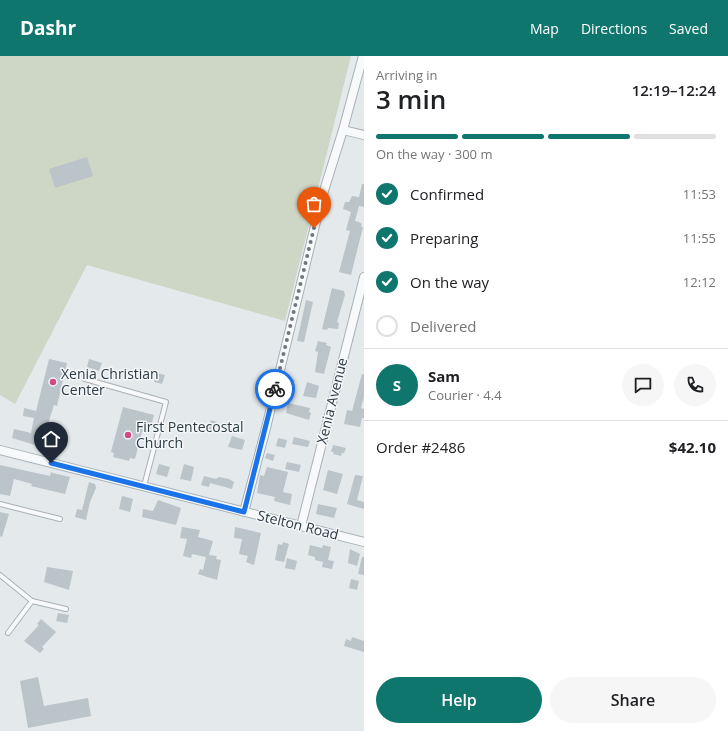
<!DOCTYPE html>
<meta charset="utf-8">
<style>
:root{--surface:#fff;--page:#f6f6f6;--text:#202124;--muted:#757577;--line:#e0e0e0;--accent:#0f766e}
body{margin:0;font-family:"Open Sans",sans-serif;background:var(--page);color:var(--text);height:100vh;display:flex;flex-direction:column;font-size:15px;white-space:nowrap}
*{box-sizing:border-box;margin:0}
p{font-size:13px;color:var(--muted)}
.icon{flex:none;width:22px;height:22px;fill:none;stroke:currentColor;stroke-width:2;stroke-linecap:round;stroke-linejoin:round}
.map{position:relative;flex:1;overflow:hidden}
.side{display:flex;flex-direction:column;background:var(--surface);width:364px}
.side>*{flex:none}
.pin{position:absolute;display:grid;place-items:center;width:34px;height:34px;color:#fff;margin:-41px -17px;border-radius:50% 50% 50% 0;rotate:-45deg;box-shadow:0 0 4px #0007}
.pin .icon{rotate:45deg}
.courier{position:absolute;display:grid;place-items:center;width:40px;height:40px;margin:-20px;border:3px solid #1a73e8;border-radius:50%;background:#fff;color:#222;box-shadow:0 1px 5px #0007}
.head em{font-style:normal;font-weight:600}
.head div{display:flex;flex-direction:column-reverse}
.head{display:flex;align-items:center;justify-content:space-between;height:68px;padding:0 12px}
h1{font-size:26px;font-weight:600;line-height:30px}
.bar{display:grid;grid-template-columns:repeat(4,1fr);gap:6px 4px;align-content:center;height:48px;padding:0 12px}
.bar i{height:5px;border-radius:3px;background:var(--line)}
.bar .on{background:var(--accent)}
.bar p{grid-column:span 4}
.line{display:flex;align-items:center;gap:10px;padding:0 12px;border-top:1px solid var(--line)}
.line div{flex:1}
.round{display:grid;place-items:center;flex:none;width:42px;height:42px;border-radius:21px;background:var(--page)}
ol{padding:0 12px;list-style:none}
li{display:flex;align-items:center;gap:12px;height:44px}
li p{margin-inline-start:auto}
li .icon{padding:4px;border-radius:50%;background:var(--accent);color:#fff;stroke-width:4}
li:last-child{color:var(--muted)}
li i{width:22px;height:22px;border:2px solid var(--line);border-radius:50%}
.action{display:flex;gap:8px;margin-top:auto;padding:8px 12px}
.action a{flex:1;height:46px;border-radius:24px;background:var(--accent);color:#fff;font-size:16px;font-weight:600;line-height:46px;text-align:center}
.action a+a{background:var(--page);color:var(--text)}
header{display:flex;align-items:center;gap:24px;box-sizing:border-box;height:56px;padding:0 20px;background:var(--accent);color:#fff}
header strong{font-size:19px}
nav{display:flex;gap:22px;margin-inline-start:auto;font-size:14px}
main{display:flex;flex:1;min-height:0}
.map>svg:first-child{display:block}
</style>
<header>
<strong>Dashr</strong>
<nav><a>Map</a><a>Directions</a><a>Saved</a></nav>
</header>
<main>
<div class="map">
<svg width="364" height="675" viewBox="0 0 364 675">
<rect width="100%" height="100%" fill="#e4e9ec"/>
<polygon fill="#ced6c5" points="0,0 351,0 285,265 87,209 15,348 0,339"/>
<g fill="#bbc4c9">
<polygon points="87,101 93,120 55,132 49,113"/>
<polygon points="362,128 364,128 364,151 359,150 355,165 359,166 362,168 361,171 363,171 351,219 339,216 350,175 346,174 351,156 343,153 345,146 349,146 352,140 359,141"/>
<polygon points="332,232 344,235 345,239 337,266 339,267 338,273 328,272 327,274 322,273"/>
<polygon points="306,244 313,246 304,286 297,285"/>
<polygon points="318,285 327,287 326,289 331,291 324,318 315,316 318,296 315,295"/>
<polygon points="49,303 67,307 57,350 54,349 47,371 44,370 42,382 45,383 43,389 35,389 12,382 14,373 31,377 34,362 23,360 24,352 36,355"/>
<polygon points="89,303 102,307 99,315 87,311"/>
<polygon points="157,317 165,319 162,328 154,326"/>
<polygon points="362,318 364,318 364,341 361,352 364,353 364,362 362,362 360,371 344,368 347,354 352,355"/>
<polygon points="285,321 295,324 289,336 281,334"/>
<polygon points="307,326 319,330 316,342 303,340"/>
<polygon points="288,347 310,352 309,356 311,357 309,364 286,357"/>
<polygon points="123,351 154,359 151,370 144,368 135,403 130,402 129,405 113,401 114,397 111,396"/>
<polygon points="211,364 217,366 214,376 208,374"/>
<polygon points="232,380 245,384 242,394 228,391"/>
<polygon points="294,381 310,385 308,391 292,388"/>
<polygon points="278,382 287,384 285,392 276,390"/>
<polygon points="333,389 346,392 344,397 342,397 341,400 333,398 334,396 331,396"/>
<polygon points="267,397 275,399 273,405 265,402"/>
<polygon points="287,406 301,409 299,416 285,413"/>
<polygon points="159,408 170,411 167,421 156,418"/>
<polygon points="184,408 194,411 191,425 180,423"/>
<polygon points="0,409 36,417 50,420 51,416 53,417 70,421 65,438 31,430 32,428 14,423 10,440 0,438"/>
<polygon points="267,411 288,416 283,436 292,438 290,449 274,445 275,441 257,437 260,419 264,420"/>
<polygon points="328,414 343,418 337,438 323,434"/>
<polygon points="355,419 363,420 357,444 364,446 364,453 347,448"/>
<polygon points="204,420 216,423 219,421 229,423 234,426 232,433 210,427 209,431 201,429"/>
<polygon points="89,426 95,428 96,432 90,446 86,464 75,461 77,453 82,454"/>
<polygon points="122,440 133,443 130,456 119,453"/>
<polygon points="158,444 181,452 176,469 142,461 143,453 153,455"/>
<polygon points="318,448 337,452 334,462 316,458"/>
<polygon points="0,456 9,458 2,481 0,480"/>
<polygon points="182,471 200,474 198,481 213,485 209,499 217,500 216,503 221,504 217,524 198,518 200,513 203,514 206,501 192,498 191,502 183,500 187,483 180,482"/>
<polygon points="235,471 261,477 254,509 246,506 248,500 239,498 242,483 234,482"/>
<polygon points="283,486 289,488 284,506 275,504 278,488 282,489"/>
<polygon points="310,489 322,492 323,489 331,491 328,504 334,505 332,513 322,511 323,506 315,504 315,501 308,499"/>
<polygon points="350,493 360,498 357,510 348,507"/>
<polygon points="362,501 364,501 364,519 358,518"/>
<polygon points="287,502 297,505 295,514 285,512"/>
<polygon points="47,511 73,515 69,534 44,526"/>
<polygon points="351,523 359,525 357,534 349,532"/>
<polygon points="58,557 69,559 67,567 56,565"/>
<polygon points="41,563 56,576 42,591 44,593 40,597 24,585 39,569 37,568"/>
<polygon points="352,581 364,585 364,596 344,590 346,583 351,585"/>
<polygon points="38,621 44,650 88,642 91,660 28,672 20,625"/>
</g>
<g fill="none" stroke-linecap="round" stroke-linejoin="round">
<g stroke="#a9b1b6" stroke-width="6">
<g id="lane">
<polyline points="85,323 166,346 144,430"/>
<polyline points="0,448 60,463"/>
<polyline points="0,519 32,545 8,577"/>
<polyline points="32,545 66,553"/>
</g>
</g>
<g stroke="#a9b1b6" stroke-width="10">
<g id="street">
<polyline points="343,74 364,79"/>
<polyline points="0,394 364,486"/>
<polyline points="244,456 266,372 322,141 343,74 363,0"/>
<polyline points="301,470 364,221"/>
</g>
</g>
<use href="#lane" stroke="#f7f9fa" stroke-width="4"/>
<use href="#street" stroke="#f7f9fa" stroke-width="8"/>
</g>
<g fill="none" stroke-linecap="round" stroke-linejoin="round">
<polyline stroke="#6c787f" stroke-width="4" stroke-dasharray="0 7.2" points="275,333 314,172"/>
<polyline stroke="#1a73e8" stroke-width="5" points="51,407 244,456 275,333"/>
</g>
<g fill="#ce4c83" stroke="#f4f7f9" stroke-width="1.5">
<circle cx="53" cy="326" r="4"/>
<circle cx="128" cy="379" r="4"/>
</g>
<g text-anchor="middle" stroke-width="3" stroke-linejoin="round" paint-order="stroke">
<g font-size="14" fill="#2c3b44" stroke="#f4f7f9" text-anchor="start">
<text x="61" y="323">Xenia Christian<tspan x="61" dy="16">Center</tspan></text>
<text x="136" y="376">First Pentecostal<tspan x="136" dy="16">Church</tspan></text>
</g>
<g font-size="14" fill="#2c3b44" stroke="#f4f7f9">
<text transform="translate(332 345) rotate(-76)" y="5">Xenia Avenue</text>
<text transform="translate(298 469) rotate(14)" y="5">Stelton Road</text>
</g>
</g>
</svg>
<div class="pin" style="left:314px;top:172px;background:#ea580c"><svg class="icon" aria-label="bag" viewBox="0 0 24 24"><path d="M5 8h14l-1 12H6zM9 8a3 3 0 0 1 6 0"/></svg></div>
<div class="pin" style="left:51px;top:407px;background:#1f2937"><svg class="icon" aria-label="home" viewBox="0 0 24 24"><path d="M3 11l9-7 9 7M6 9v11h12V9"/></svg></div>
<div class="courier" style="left:275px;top:333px"><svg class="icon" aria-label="bike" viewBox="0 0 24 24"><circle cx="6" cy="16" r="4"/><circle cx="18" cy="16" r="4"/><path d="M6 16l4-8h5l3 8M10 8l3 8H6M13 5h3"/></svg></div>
</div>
<section class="side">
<div class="head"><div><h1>3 min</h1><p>Arriving in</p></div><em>12:19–12:24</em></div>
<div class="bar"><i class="on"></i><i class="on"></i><i class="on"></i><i></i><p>On the way · 300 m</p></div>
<ol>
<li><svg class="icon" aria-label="check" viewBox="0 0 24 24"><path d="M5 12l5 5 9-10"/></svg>Confirmed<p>11:53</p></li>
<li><svg class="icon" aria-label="check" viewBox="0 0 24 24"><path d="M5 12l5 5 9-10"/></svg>Preparing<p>11:55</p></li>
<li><svg class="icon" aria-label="check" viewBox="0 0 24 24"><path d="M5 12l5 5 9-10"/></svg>On the way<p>12:12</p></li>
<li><i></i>Delivered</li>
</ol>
<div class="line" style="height:72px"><b class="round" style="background:var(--accent);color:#fff">S</b><div><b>Sam</b><p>Courier · 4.4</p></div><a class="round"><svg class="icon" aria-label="chat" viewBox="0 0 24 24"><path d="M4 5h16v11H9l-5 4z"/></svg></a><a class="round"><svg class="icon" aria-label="phone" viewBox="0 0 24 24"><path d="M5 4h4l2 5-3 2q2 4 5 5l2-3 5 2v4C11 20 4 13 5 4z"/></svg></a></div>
<div class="line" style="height:52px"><div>Order #2486</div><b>$42.10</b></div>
<div class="action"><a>Help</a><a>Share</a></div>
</section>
</main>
